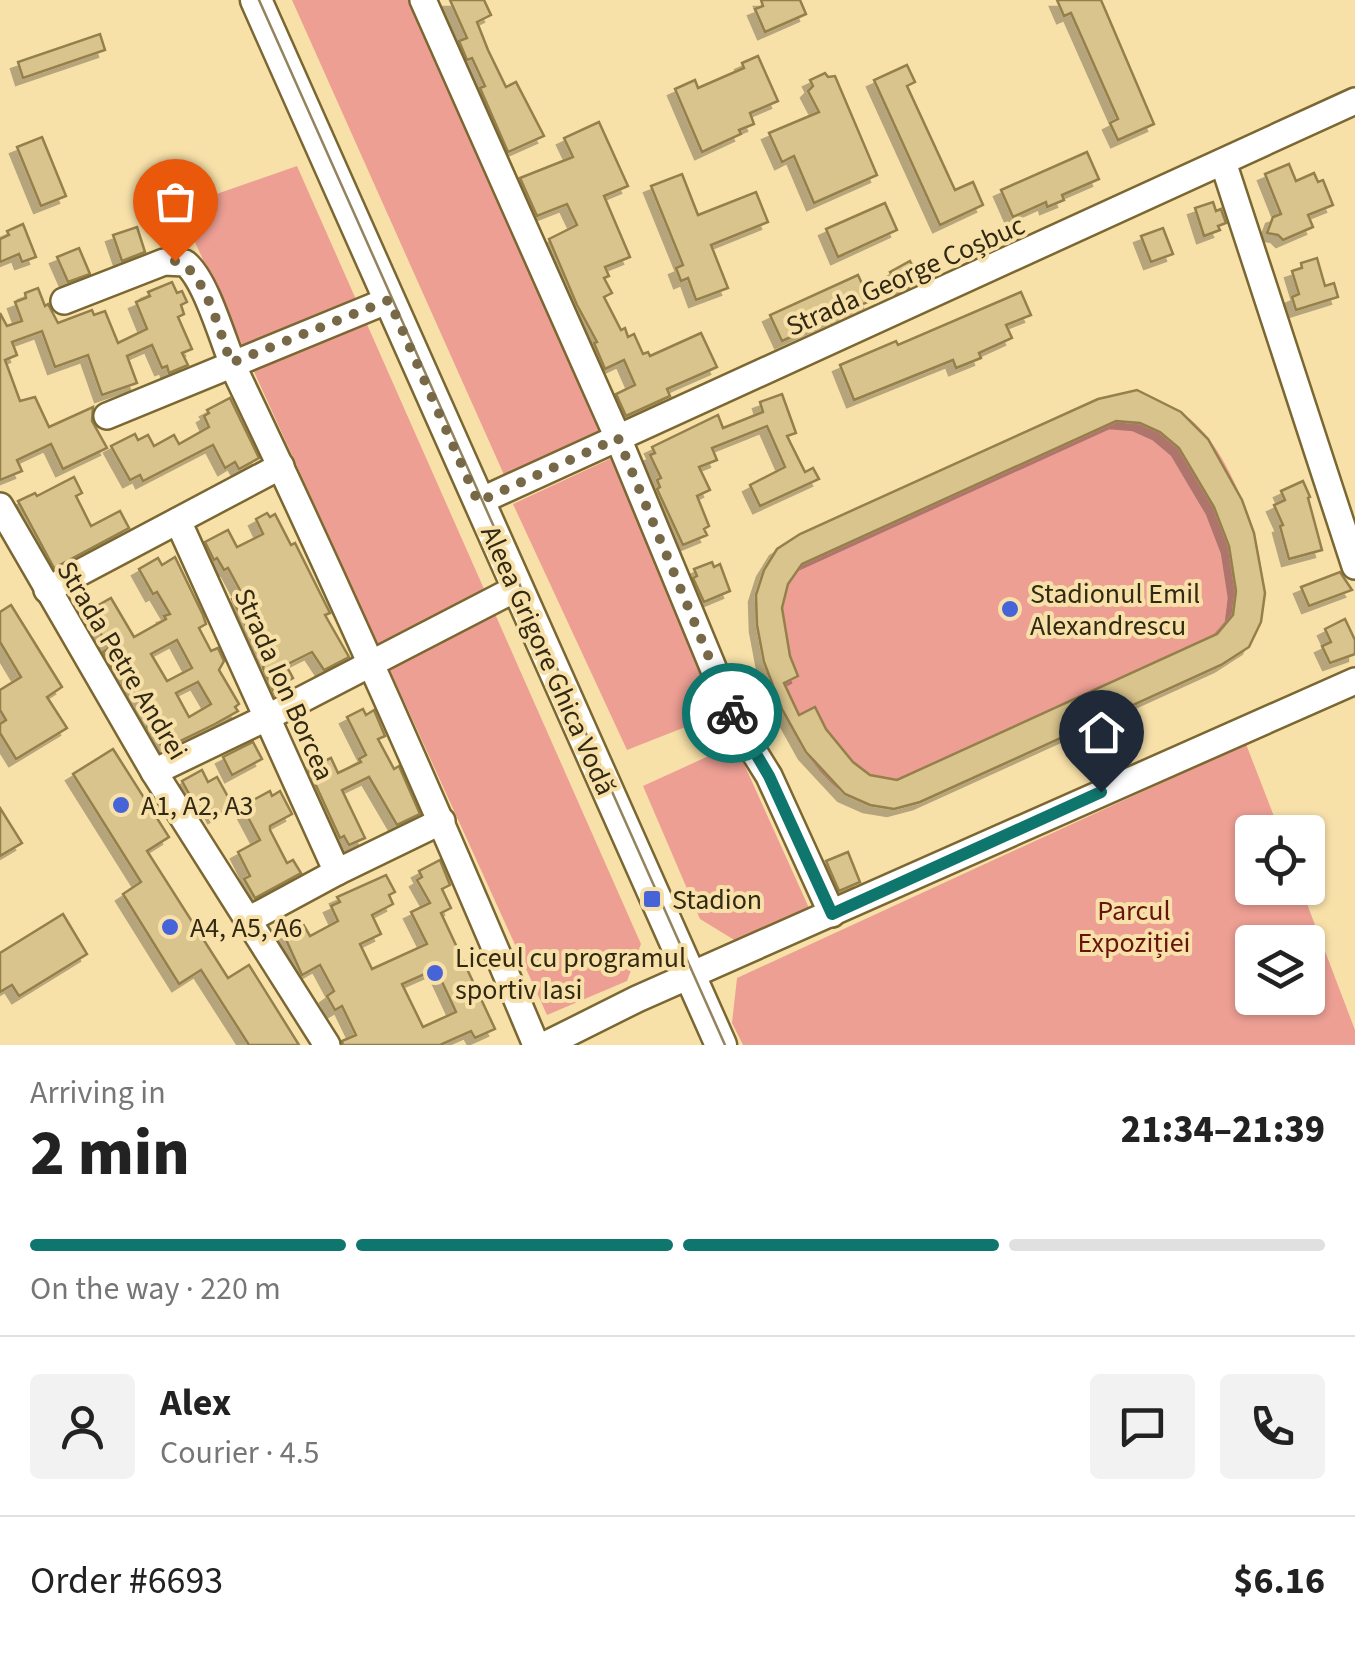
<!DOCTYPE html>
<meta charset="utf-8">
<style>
:root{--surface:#fff;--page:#f2f2f2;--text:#222;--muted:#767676;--line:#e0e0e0;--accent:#0f766e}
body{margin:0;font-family:"Source Sans 3",sans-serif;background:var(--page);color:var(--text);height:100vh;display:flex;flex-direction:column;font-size:38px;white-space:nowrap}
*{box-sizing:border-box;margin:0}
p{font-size:32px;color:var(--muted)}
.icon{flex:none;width:55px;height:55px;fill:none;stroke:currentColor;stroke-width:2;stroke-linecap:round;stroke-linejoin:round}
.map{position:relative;height:1045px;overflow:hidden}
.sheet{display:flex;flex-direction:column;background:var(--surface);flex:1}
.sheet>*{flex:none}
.tools{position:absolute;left:1235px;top:815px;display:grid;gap:20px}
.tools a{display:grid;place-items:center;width:90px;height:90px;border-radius:10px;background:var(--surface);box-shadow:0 2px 8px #0004;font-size:50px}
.pin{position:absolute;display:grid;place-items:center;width:85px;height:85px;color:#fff;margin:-102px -42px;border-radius:50% 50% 50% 0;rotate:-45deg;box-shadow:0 0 10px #0007}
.pin .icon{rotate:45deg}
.courier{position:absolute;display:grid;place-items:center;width:100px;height:100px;margin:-50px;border:8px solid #0f766e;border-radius:50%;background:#fff;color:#222;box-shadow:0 2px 12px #0007}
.headline em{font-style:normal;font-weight:800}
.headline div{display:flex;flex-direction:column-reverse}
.headline{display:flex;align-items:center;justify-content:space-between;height:170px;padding:0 30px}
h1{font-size:65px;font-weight:800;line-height:75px}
.bar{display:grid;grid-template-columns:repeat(4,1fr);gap:15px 10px;align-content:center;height:120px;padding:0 30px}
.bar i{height:12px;border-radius:8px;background:var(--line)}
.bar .selected{background:var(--accent)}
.bar p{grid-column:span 4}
.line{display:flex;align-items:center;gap:25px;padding:0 30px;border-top:2px solid var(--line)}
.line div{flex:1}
.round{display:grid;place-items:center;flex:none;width:105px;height:105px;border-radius:10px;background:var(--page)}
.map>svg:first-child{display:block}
</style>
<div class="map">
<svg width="1355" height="1045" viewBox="0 0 1355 1045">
<defs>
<filter id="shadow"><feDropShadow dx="-7" dy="7" stdDeviation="0" flood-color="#0004"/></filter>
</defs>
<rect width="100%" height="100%" fill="#f8e1a9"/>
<g fill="#ed9f94" fill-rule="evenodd">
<polygon points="292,0 412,0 604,433 505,477"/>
<polygon points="297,166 641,944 627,981 547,1015 179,207"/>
<path d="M1098,399C1116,402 1168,405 1181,413C1230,439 1276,570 1261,621C1255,644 1240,653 1221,665L920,802C895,803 868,809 845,794C792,758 737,633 763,572C771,554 785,544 800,534Z"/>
<polygon points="616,456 721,713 627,750 513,504"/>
<polygon points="735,744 809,908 736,941 700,919 643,786"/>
<path d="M1246,744L1280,832H1252V888H1301L1355,1030V1045H743L732,1023L737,978ZM1252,942H1308V998H1252Z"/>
</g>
<g fill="#dac48d" stroke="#95804b" stroke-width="2.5" fill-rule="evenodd" filter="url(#shadow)">
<polygon points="450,0 484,0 491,15 477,22 488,50 506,87 516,82 544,136 508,152 480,88 485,86 472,58 467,60 459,41 467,38"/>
<polygon points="761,0 800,0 806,14 765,32 755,9 763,6"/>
<polygon points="1057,0 1101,0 1154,124 1118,140 1110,123 1118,119 1071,13 1064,16"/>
<polygon points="100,34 105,50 23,78 18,62"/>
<polygon points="758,56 778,101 750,113 754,124 739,130 741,134 702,152 675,89 695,80 698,88 744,68 742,63"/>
<polygon points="907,65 915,82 907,86 955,190 973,182 983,205 940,225 874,80"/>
<polygon points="825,73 828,77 835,76 877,175 814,203 794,156 782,162 769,133 819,112 808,91 813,86 810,80"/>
<polygon points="599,122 628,186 604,196 630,257 605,267 609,276 604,278 612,293 604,297 621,330 625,328 628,337 634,334 643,354 648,352 650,356 701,333 717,367 667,389 670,396 626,416 616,394 635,385 624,360 605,369 594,343 597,342 577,305 549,239 577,225 567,204 537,216 520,178 573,157 564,138"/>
<polygon points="42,137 66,196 41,206 17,147"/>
<polygon points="1087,152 1099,179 1062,195 1064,200 1047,207 1046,202 1013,217 1001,190"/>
<polygon points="1289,164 1296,181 1314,173 1318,182 1323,180 1333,205 1308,215 1313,227 1283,240 1278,235 1267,233 1273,217 1281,214 1265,174"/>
<polygon points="682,174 698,215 756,192 768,222 711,245 728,288 696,300 688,278 681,281 676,268 683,265 651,186"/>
<polygon points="1213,202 1216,211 1221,209 1226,223 1218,226 1220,230 1204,236 1195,208"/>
<polygon points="885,203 897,230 838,257 826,229"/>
<polygon points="23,224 36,257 22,262 19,254 0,262 0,239 9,235 7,231"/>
<polygon points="137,227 145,252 122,261 113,235"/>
<polygon points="1163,228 1173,254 1151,262 1141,236"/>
<polygon points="79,248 90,274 68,282 57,257"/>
<polygon points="1317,258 1325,286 1334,283 1338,297 1296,310 1292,297 1299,294 1292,271 1302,268 1301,263"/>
<polygon points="910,261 921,282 900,291 890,272"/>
<polygon points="858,275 870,301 782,341 770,315"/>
<polygon points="172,282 177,293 182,291 187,302 181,305 184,314 178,317 192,349 182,353 188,365 169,373 167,366 162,368 152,345 127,356 137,383 102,395 88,355 55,367 42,331 12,342 17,355 5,360 20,401 35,397 49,427 93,407 92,421 107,448 63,469 51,444 17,460 22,471 0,480 0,313 7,326 22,321 15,302 26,298 25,293 38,288 45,306 48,304 58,323 92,310 94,315 105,311 118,343 147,329 136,302 150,296 148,292"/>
<polygon points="1021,292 1031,315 1006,325 1012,338 979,353 981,358 956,368 953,360 854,400 840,365 896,341 898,345"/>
<path d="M1137,390L1181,412L1208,439L1242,500L1254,533L1265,593L1261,622L1249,647L1221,665L920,802L894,809L870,805L845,794L806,752L782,709L764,662L757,625L756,595L764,570L777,549L800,534L1098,399ZM1116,421L1140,423L1160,432L1179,448L1214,507L1229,546L1236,591L1233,615L1217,634L897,780L870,775L853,762L826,729L815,707L799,715L784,683L798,676L790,656L782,608L788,584L802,564Z"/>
<polygon points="782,394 796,433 787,436 805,472 813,468 819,479 760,506 750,485 785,467 767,426 712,448 717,460 699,467 710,490 697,496 709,526 704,529 707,535 683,545 657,489 660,487 657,480 661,478 650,455 655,453 652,447 718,415 723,428 763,412 760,402"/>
<polygon points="230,398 259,458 239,469 235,462 225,468 213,445 143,481 140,475 130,480 111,446 135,434 138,440 148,435 154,446 174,435 179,444 209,427 204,416 209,413 207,410"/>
<polygon points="74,477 82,493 76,496 91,526 120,511 129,528 54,568 18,501 35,493 37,496"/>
<polygon points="1303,481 1310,497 1308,498 1322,550 1289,559 1280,526 1283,525 1274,505 1285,500 1281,491"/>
<polygon points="267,513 270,517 275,514 291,545 295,543 330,613 325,615 349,657 324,670 312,652 286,665 293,678 288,681 290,685 286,690 275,695 263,668 265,661 232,599 242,594 228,568 224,570 217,558 214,560 205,542 228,530 237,547 263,534 256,519"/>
<path d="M175,557L203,615L206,624L199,628L211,651L218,648L224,661L219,670L239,704L235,707L238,711L215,724L176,743L175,740L162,746L147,727L153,724L118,667L113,669L103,652L109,648L88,611L111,598L134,637L166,619L164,616L170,614L157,592L153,594L139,569L158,558L162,565ZM177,640L192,668L167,681L151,654ZM198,682L211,704L189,717L176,693Z"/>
<polygon points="712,562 714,567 720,564 730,591 704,602 693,578 697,576 694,569"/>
<polygon points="1340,572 1352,590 1309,606 1301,587"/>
<polygon points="11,605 62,687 47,697 67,728 16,759 0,733 0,724 6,720 0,710 0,690 21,677 0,642 0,612"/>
<polygon points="1345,619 1355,640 1355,654 1330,663 1322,646 1331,642 1325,629"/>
<polygon points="363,709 366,715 374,710 385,736 378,739 394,769 399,766 420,814 397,825 369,777 342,790 365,838 349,845 344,836 340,838 308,768 331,758 338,773 361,762 359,759 366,755 347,717"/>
<polygon points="253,742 262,759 232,775 223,757"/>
<polygon points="113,749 169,837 147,851 228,978 249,965 299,1045 249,1045 201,970 179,984 123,894 141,882 73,774"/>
<polygon points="202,770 208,782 217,777 233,806 215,816 210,806 199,812 182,781"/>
<polygon points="270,791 272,796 280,791 292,814 270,826 270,830 287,863 293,860 301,873 255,898 244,879 250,876 238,852 260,840 242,806"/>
<polygon points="0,808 22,843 0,856"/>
<polygon points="848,852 860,882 839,891 826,861"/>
<path d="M440,860L450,885L442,889L451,908L441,913L495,1029L475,1038L471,1031L440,1045H343L342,1041L356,1035L342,1006L335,1010L327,996L334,991L320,965L302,975L284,935L303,924L310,936L338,921L331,906L340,902L337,897L386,875L395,892L389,895L393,904L372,915L381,934L360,944L372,969L427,944L411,912L430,903L417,880L422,877L419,871ZM436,969L456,1012L423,1027L402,984Z"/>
<polygon points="63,914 87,954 19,996 12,985 0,992 0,953"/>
</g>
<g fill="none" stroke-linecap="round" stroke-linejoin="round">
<g stroke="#7b6731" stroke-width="30">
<g id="minor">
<polyline points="423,0 618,438 736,723 769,776 832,914"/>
<polyline points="1223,162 1355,566"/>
<path d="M64,301L164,262L185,263C208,281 225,350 239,379C344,598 442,821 536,1045"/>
<polyline points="107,416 389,300"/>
<polyline points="478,502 1355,101"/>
<polyline points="0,506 154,772 327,1045"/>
<polyline points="178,521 337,872"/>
<polyline points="47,590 281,466"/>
<polyline points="154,772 268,717 517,588"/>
<polyline points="250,919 337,872 442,821"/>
<polyline points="545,1045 637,999 1355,681"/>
</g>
</g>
<g stroke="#7b6731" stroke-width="35">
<polyline id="major" points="256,0 721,1045"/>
</g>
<use href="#minor" stroke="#fff" stroke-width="25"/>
<use href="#major" stroke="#fff" stroke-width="30"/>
<polyline stroke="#94845e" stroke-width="2.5" points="259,0 725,1045"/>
</g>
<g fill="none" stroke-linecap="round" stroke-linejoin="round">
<path stroke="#776948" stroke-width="10" stroke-dasharray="0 18" d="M175,261C204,267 221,336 231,363L389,300L478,502L618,438L732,713"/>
<polyline stroke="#0f766e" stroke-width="12" points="732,713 769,776 832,914 1101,792"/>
</g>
<g fill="#4664d8" stroke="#f8e1a9" stroke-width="4">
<circle cx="1010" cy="609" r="10"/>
<circle cx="121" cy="805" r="10"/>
<rect x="642" y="889" width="20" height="20" rx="5"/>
<circle cx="170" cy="927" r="10"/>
<circle cx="435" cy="973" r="10"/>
</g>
<g text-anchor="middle" stroke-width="8" stroke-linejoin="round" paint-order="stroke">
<g font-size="28" fill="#322913" stroke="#f8e1a9">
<text transform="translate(905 275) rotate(-24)" y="10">Strada George Coșbuc</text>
<text transform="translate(123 660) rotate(59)" y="10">Strada Petre Andrei</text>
<text transform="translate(549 660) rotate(66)" y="10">Aleea Grigore Ghica Vodă</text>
<text transform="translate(285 684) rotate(66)" y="10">Strada Ion Borcea</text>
</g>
<g font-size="28" fill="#322913" stroke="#f8e1a9" text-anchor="start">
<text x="1030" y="603">Stadionul Emil<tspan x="1030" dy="32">Alexandrescu</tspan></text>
<text x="141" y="815">A1, A2, A3</text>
<text x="672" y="909">Stadion</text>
<text x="190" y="937">A4, A5, A6</text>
<text x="455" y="967">Liceul cu programul<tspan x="455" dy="32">sportiv Iasi</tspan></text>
</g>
<g font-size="28" fill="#68130e" stroke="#f8e1a9">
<text x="1134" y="920">Parcul<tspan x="1134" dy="32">Expoziției</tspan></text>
</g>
</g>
</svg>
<div class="tools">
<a><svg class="icon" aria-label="locate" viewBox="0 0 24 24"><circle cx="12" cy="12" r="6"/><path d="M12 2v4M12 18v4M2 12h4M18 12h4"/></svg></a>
<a><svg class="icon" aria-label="layers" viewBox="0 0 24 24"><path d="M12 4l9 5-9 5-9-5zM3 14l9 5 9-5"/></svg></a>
</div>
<div class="pin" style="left:175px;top:261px;background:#ea580c"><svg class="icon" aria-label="bag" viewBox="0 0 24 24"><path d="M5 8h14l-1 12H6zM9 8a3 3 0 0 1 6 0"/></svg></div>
<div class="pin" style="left:1101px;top:792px;background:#1f2937"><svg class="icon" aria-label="home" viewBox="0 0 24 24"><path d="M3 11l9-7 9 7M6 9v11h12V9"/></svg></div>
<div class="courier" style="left:732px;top:713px"><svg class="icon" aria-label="bike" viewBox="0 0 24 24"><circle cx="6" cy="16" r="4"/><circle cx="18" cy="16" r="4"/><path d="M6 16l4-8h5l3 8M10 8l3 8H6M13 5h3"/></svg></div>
</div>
<section class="sheet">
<div class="headline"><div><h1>2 min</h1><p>Arriving in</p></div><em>21:34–21:39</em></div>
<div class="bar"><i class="selected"></i><i class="selected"></i><i class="selected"></i><i></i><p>On the way · 220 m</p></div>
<div class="line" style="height:180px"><a class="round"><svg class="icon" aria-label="person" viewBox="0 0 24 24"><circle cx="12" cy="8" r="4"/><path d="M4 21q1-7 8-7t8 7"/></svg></a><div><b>Alex</b><p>Courier · 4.5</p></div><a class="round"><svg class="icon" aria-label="chat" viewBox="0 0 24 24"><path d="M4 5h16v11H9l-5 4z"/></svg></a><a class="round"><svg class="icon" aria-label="phone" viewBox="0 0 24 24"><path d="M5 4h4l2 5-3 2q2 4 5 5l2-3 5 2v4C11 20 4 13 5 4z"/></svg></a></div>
<div class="line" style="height:130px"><div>Order #6693</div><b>$6.16</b></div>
</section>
